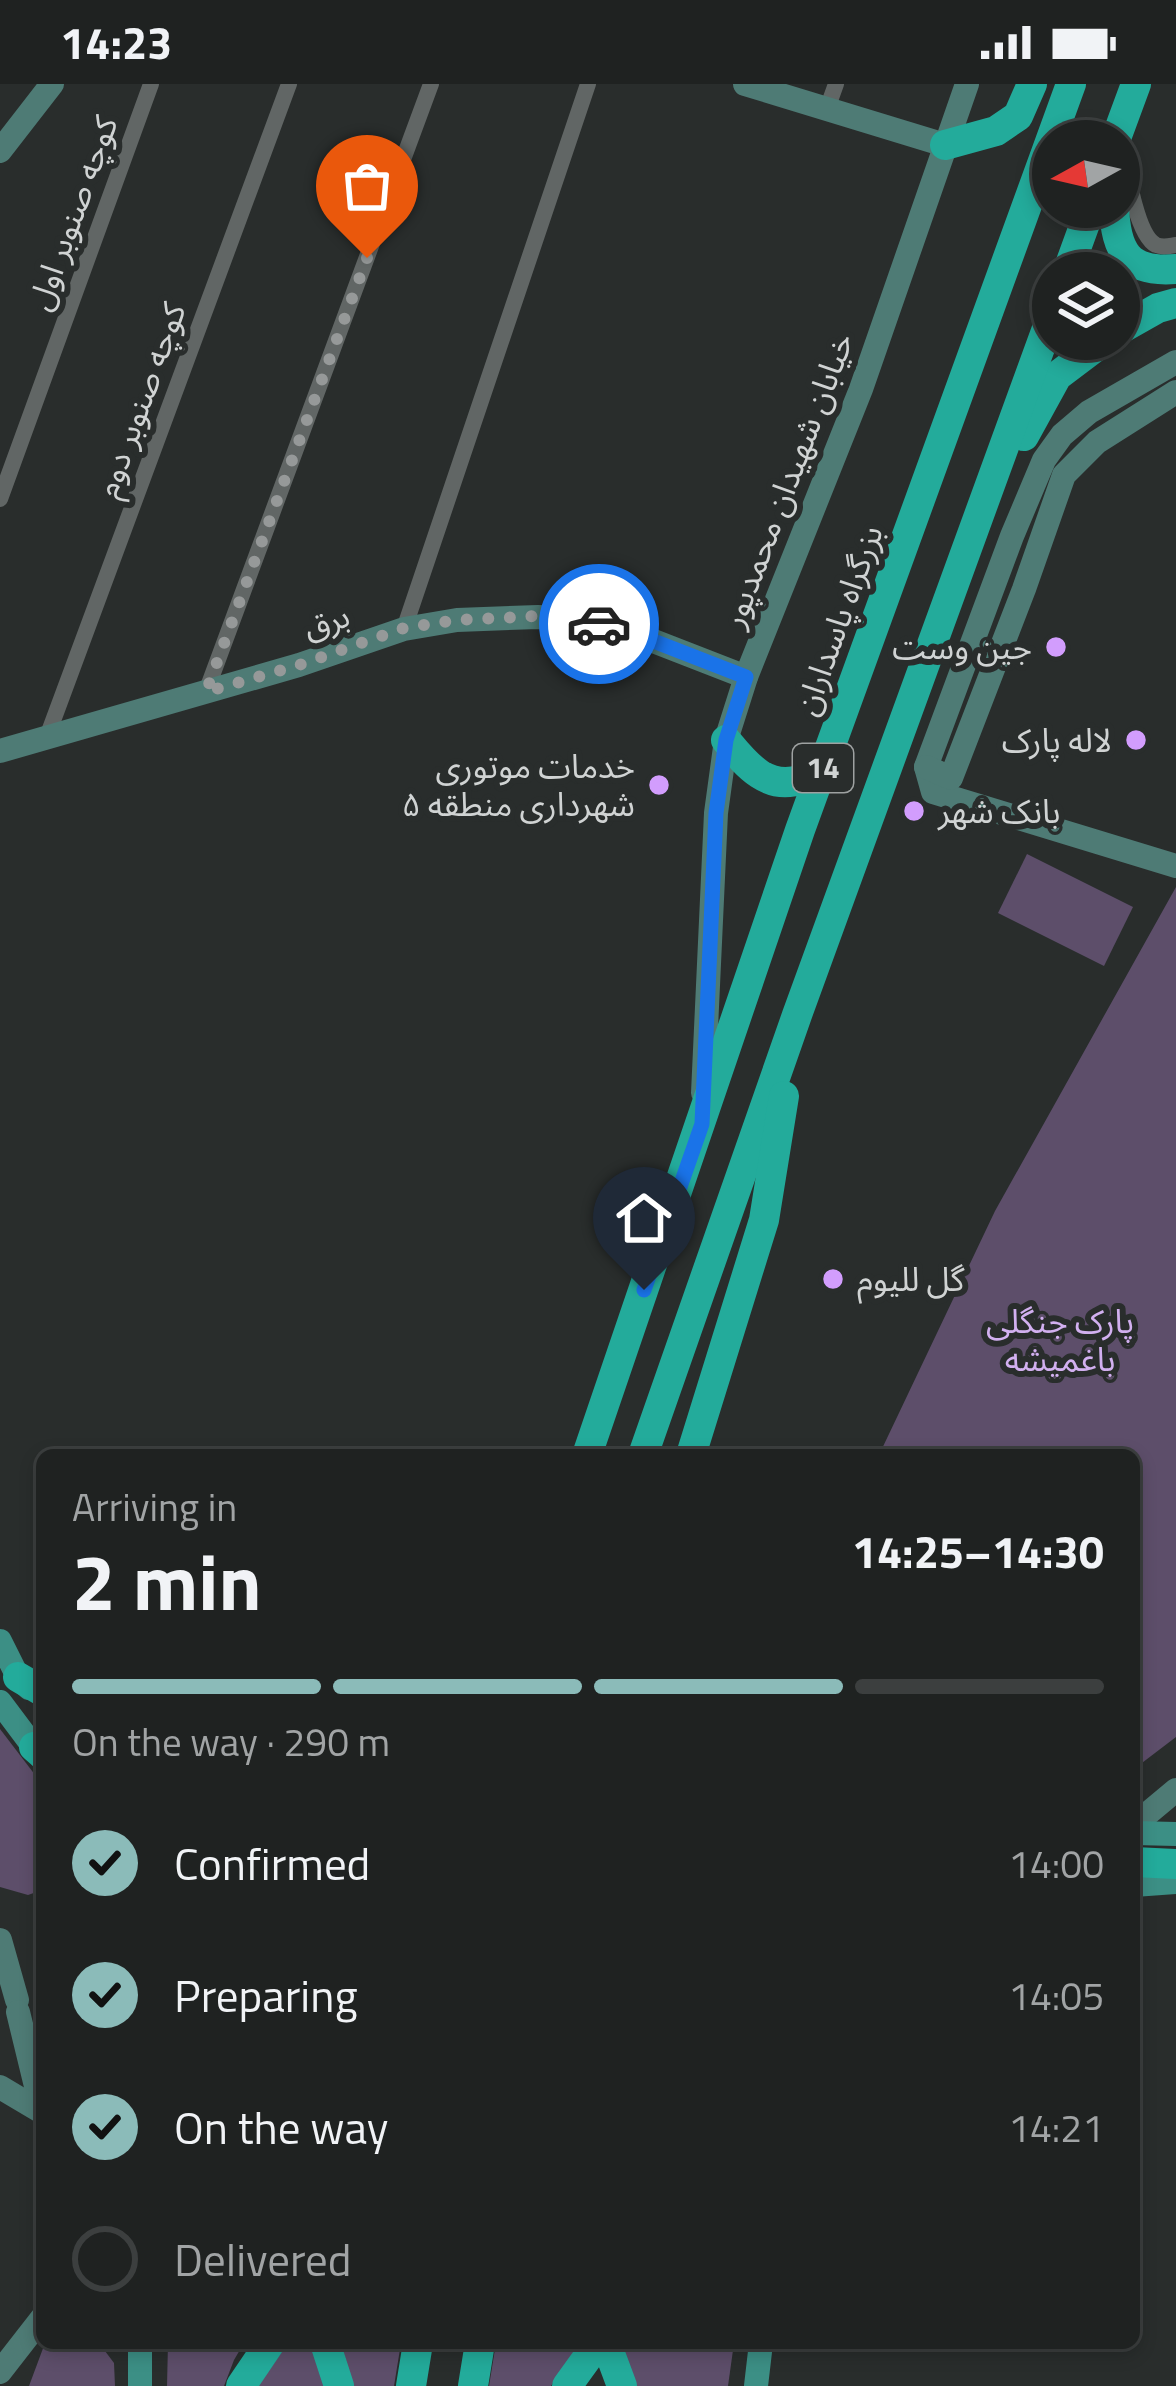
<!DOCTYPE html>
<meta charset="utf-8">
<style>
:root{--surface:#1f2221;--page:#272a2a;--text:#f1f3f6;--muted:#a1a4a5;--line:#3c3f3f;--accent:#8bbbb9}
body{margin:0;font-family:"Titillium Web","Noto Sans Arabic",sans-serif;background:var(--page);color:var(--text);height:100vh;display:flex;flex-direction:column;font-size:45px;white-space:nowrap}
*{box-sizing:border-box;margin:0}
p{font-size:39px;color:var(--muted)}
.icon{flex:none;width:66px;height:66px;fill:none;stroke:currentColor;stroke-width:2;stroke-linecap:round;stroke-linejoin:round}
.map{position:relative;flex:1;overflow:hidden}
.details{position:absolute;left:36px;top:1365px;width:1104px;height:900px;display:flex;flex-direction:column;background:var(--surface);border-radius:18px;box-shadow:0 6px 18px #0003,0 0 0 3px var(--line)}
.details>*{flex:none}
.needle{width:78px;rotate:262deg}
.buttons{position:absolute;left:1032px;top:36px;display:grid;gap:24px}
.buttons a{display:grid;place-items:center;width:108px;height:108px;border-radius:50%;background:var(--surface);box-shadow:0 6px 18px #0003,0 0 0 3px var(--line);font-size:60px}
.pin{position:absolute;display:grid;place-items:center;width:102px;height:102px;color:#fff;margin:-123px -51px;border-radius:50% 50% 50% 0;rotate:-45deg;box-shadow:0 0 12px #0007}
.pin .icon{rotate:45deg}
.courier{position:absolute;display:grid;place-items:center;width:120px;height:120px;margin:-60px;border:9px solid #1a73e8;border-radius:50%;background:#fff;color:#222;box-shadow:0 3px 15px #0007}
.overview em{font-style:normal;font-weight:700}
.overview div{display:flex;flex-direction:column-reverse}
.overview{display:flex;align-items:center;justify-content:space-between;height:204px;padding:0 36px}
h1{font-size:78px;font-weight:700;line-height:90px}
.bar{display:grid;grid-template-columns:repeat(4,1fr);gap:18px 12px;align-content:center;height:144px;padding:0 36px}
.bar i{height:15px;border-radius:9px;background:var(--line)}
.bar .selected{background:var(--accent)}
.bar p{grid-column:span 4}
ol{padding:0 36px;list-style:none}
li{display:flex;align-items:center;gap:36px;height:132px}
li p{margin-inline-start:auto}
li .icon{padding:12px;border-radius:50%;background:var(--accent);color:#111;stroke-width:4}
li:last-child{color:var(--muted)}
li i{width:66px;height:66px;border:6px solid var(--line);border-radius:50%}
.status{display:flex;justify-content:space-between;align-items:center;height:84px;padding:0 60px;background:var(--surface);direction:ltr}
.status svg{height:33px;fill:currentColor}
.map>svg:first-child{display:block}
</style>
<div class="status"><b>14:23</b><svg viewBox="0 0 49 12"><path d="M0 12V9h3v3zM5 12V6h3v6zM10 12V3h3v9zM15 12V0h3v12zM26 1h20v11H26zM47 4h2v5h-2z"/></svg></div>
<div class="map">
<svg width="1176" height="2302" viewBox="0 0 1176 2302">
<rect width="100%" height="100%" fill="#292d2c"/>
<g fill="#5d4e6a">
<polygon points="1027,770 1133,823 1104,882 998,829"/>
<polygon points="1176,803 1176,1653 1134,1685 1134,1371 879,1371 995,1127"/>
<polygon points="0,1645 42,1700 42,1806 28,1811 0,1803"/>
<polygon points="45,2259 102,2259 102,2263 114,2279 115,2302 29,2302"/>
<polygon points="168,2259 244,2259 234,2276 224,2302 167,2302"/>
<polygon points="288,2259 313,2259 329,2302 258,2302"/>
<polygon points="337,2259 401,2259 394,2302 349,2302"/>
<polygon points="496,2259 580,2259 551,2302 489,2302"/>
<polygon points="621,2259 734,2259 728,2302 636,2302"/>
</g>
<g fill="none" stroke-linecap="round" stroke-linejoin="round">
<g stroke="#616665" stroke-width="16">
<polyline points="827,25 836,0"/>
<path d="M1120,47C1125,71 1134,150 1156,161C1163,164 1169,162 1176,161"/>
<polyline points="0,415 151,0"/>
<polyline points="404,545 588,0"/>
<polyline points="206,608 431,0"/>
<polyline points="47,653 289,0"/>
</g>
<g stroke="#4e7b75" stroke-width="24">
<polyline points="745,0 945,61"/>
<polyline points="0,67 52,0"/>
<polyline points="1176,278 1089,328 1062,351 1044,376 1012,452 926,683 933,708 1176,782"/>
<polyline points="0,667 299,581 404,545 457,536 538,533 584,535 638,551 746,593"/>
<polyline points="926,683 951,694 1024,505 1064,391 1097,358 1176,308"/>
<polyline points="703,1009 716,729 726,656 746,593 861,305 967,0"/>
<polyline points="1134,1741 1176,1706"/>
<polyline points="0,1856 17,1916"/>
<polyline points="18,1928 42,2027"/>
<polyline points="0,2003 42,2028"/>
<polyline points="0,2288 42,2234"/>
</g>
<g stroke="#3c8f85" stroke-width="24">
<polyline points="0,1557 18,1593 29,1604"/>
<polyline points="0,1618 42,1674"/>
<polyline points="1134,1749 1176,1750"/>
<polyline points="1134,1801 1176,1798"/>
<polyline points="140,2302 140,2259"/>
<polyline points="756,2302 761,2259"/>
</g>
<g stroke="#23ab9b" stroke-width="30">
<polyline points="1115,57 1136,0"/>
<polyline points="945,61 996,47 1018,32 1032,0"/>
<path d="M1114,123C1116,168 1128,189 1176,185"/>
<polyline points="1067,189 1091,123"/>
<polyline points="1119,246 1158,224 1176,219"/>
<polyline points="1024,352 1057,292 1106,255"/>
<path d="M726,656C745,679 767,708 802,695C810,692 819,681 826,676"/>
<polyline points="587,1371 800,746 1071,0"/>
<polyline points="643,1371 797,931 1053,228"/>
<polyline points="691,1371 764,1136 784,1012"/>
<polyline points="18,1593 42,1607"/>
<polyline points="34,1663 42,1670"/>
<polyline points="1134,1778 1176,1780"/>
<polyline points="325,2259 339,2302"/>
<polyline points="606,2259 622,2302"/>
<polyline points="241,2302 270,2259"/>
<polyline points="411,2302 418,2259"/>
<polyline points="473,2302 480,2259"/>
<polyline points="567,2302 598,2259"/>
</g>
</g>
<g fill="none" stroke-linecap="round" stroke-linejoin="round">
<polyline stroke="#969999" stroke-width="12" stroke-dasharray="0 21.6" points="367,174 206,608 299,581 404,544 457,536 538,532 584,535 599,540"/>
<polyline stroke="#1a73e8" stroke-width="15" points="599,540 638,551 746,593 726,656 716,729 702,1040 644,1206"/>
</g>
<g fill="#d29dfd" stroke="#292d2c" stroke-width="4.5">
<circle cx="1056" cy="563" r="12"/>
<circle cx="1136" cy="656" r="12"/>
<circle cx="659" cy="701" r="12"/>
<circle cx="914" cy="727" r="12"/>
<circle cx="833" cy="1195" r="12"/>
</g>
<g text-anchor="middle" stroke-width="12" stroke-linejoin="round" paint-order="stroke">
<rect fill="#292d2c" stroke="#9ea1a1" stroke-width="3" x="793" y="660" width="60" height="48" rx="9"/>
<g font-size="30" font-weight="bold" fill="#d0d3d3">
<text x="823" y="694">14</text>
</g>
<g font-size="33" fill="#d0d3d3" stroke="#292d2c">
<text transform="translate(72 129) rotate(-70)" y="12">کوچه صنوبر اول</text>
<text transform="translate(140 316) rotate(-70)" y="12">کوچه صنوبر دوم</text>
<text transform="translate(787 396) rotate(-69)" y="12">خیابان شهیدان محمدپور</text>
<text transform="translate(838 536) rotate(-70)" y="12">بزرگراه پاسداران</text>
<text transform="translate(326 537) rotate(-19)" y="12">برق</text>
</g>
<g font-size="33" fill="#d0d3d3" stroke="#292d2c" text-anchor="end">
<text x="1032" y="575">جین وست</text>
<text x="1112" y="668">لاله پارک</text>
<text x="635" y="694">خدمات موتوری<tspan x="635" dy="38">شهرداری منطقه ۵</tspan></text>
<text x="938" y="739" text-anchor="start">بانک شهر</text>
<text x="857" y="1207" text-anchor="start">گل للیوم</text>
</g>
<g font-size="33" fill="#d2b0f0" stroke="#292d2c">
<text x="1060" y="1249">پارک جنگلی<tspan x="1060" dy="38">باغمیشه</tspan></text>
</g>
</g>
</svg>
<div class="buttons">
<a><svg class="needle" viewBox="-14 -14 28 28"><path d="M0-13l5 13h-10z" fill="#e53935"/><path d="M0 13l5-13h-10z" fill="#a1a4a5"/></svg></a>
<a><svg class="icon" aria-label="layers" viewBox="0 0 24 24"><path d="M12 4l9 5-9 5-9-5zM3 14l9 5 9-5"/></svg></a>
</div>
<div class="pin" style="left:367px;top:174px;background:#ea580c"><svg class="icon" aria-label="bag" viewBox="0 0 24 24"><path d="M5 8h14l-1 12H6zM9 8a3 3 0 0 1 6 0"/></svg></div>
<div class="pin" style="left:644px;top:1206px;background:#1f2937"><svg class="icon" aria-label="home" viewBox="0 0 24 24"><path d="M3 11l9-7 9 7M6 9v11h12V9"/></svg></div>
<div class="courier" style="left:599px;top:540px"><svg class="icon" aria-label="car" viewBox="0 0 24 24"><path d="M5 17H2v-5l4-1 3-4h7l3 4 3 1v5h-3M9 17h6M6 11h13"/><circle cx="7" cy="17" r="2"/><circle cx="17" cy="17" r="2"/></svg></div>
<section class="details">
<div class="overview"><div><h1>2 min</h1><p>Arriving in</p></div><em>14:25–14:30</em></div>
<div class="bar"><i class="selected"></i><i class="selected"></i><i class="selected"></i><i></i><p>On the way · 290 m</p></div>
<ol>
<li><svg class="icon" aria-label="check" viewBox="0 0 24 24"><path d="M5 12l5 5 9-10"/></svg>Confirmed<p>14:00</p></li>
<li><svg class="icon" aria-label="check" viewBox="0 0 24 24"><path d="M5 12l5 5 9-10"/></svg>Preparing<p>14:05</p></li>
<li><svg class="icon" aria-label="check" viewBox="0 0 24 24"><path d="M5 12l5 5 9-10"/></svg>On the way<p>14:21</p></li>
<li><i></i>Delivered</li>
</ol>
</section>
</div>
